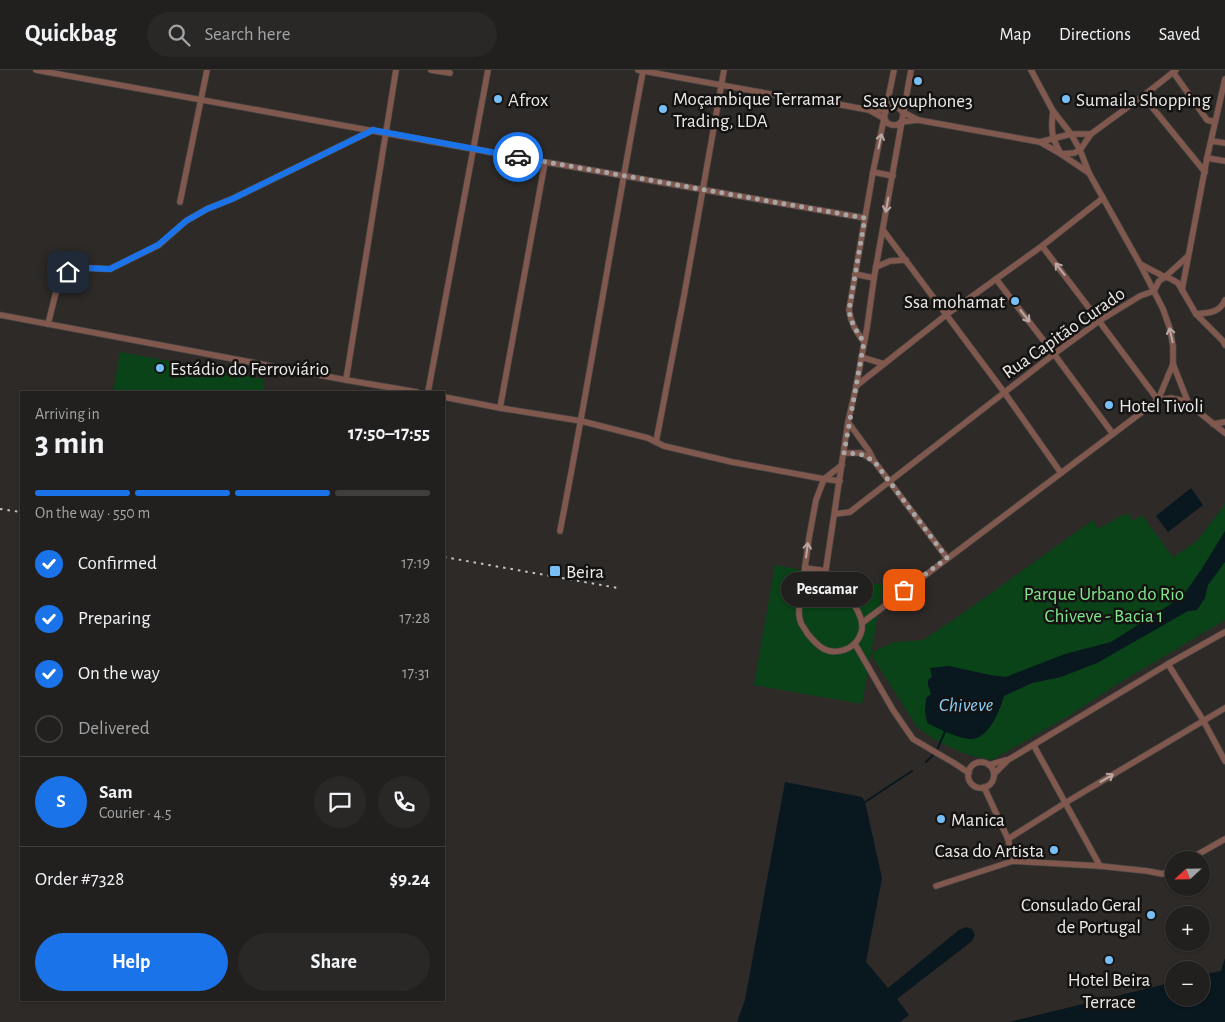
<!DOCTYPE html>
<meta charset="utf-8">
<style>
:root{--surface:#22201e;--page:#2a2827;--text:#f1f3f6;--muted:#a2a3a4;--line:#3f3e3c;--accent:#1a73e8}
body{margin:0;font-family:"Alegreya Sans",sans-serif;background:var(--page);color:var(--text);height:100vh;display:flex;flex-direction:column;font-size:19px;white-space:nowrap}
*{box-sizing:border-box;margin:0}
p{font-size:16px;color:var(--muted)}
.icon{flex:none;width:28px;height:28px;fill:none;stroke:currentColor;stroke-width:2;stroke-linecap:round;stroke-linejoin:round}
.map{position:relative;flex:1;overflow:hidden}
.side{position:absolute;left:20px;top:321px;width:425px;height:610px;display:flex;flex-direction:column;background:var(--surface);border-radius:0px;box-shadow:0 1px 4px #0004,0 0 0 1px var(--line)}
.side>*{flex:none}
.needle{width:32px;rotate:248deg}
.fabs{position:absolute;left:1165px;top:781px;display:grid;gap:10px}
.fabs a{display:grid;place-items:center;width:45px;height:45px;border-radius:50%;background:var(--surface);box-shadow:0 1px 4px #0004,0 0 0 1px var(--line);font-size:25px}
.pin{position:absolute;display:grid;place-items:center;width:42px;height:42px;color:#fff;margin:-21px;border-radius:10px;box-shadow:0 2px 8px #0006}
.courier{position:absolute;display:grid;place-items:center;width:50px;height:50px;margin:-25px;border:4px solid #1a73e8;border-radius:50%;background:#fff;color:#222;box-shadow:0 1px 6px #0007}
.bubble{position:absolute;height:35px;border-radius:18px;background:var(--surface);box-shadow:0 1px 4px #0004,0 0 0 1px var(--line);font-size:16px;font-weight:700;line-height:35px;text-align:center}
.overview em{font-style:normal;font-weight:700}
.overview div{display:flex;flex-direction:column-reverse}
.overview{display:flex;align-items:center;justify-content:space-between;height:85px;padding:0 15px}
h1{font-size:32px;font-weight:700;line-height:38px}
.bar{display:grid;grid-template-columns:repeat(4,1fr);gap:8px 5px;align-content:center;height:60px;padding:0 15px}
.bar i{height:6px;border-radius:4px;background:var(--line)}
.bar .selected{background:var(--accent)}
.bar p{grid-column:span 4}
.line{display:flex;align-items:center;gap:12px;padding:0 15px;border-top:1px solid var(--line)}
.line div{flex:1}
.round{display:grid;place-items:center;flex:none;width:52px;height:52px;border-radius:26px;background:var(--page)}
ol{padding:0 15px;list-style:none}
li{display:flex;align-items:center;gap:15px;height:55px}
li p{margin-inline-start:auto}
li .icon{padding:5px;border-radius:50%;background:var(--accent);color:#fff;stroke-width:4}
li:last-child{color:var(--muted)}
li i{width:28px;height:28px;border:2px solid var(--line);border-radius:50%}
.button{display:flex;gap:10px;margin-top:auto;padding:10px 15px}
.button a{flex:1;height:58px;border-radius:30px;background:var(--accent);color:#fff;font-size:20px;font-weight:700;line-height:58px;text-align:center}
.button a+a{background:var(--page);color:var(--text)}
header{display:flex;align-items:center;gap:30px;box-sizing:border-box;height:70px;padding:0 25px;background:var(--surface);border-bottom:1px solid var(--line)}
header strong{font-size:24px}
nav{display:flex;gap:28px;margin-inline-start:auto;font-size:18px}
.search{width:350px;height:45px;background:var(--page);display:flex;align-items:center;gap:12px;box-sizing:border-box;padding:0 18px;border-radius:28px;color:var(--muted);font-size:19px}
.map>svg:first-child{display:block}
</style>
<header>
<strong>Quickbag</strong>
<div class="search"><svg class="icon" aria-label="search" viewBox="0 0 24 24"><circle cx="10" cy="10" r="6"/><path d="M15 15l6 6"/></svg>Search here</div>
<nav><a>Map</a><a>Directions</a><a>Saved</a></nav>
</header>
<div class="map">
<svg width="1225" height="952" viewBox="0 0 1225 952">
<rect width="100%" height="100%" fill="#2d2a28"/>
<g fill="#094317">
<polygon points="120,282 264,309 263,318 266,322 113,322"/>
<polygon points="1225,432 1225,550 1116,615 1070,645 992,690 968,685 935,670 917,657 875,591 872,582 894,572 923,570 956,548 1093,450 1098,459 1127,443 1133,451 1142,445 1173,487 1197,471 1223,437"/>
<polygon points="775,495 883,515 862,634 754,615"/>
</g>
<g fill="#09171f">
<polygon points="1191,418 1203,435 1168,462 1156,446"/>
<path d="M1225,461V492L1208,515L1205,528L1197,540L1188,541L1097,593L1061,607L1032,613L1004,626C1000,640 990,667 972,669C961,670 937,658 927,653L925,641L926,628L931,624L928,615V610L932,607L930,598L949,596L990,605L1006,607L1065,584L1111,572L1182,527L1201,500Z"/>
<polygon points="785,712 862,727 865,732 882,808 866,892 888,918 959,860 966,857 972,859 975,865 972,871 897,929 909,945 900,952 737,952 745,930"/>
<polygon points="1225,888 1225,952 1009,952 1174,912 1174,928 1201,928 1201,905 1221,901"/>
</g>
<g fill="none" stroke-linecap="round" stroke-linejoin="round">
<g stroke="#09171f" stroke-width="2">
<polyline points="937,680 946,659"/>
<polyline points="926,692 934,684"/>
<polyline points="865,732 912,701"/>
</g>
<g stroke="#484543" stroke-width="7">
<g id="minor">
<polyline points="36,0 545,92 500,338"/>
<polyline points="431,0 450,3"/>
<polyline points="638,0 776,25 804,28 869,40 887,40 890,37 897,37 903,42 918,50 1040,72 1061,84 1089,103"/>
<polyline points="1031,0 1053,41 1071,64 1080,80 1089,103 1140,194 1163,239 1170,259 1173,276 1173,294 1188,332 1200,343 1225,363"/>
<polyline points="1173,2 1207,50 1215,52"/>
<polyline points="1143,26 1205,102"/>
<polyline points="871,41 885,49 887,53 892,55 897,55 901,52 918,50"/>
<path d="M1053,41C1051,58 1051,67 1060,82"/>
<polyline points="1212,71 1225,73"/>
<polyline points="1040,72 1071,64 1091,64"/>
<polyline points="1061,84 1074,83 1080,80 1091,64 1143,26 1176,0"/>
<polyline points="1207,88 1225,91"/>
<polyline points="545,92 865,148"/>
<polyline points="873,102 893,106"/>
<polyline points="180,132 207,0"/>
<polyline points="883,160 1004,322 1061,403"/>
<polyline points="1042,176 1099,251 1158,330"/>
<polyline points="1140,194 1165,207 1171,209 1178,213 1196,244 1223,271 1225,275"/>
<polyline points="876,197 890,191 906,190"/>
<polyline points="855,204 874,208"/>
<polyline points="996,209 1054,284 1113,364"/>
<polyline points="1182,220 1207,88 1225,9"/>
<polyline points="1154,221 1159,211 1165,207 1188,186"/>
<path d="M1196,244C1208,243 1220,243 1225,230"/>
<polyline points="0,245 346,310 417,322"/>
<polyline points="48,254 59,210 67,202 84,198 110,199 159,175 186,151 207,139 232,129 373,60"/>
<path d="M864,272C856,261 851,254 849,240L873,102L894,0"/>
<polyline points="861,287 884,294"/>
<polyline points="346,310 396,0"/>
<polyline points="856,316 946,245 1042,176 1103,128"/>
<polyline points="428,322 488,0"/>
<polyline points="444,327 500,338 581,351 648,368 664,376 732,392 824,409 840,411"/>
<polyline points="1158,330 1173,294"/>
<polyline points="848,352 869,381 874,391 947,488"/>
<polyline points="1213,354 1225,352"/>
<polyline points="656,372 684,226 724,0"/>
<polyline points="844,383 861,383 874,391"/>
<polyline points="835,444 850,442 1054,284 1099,251 1140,226 1154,221"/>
<path d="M560,461C590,308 614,154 643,1"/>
<polyline points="805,498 826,501"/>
<polyline points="824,512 848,352 856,317 867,258 874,208 911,0"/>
<path d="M824,512C827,513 832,513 835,515C847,520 864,546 862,559C861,564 859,569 855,573C848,581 833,584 824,579C818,576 811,568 807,563C806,560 802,556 801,553C797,543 799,528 807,520C811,516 818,514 824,512Z"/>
<polyline points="801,526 809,468 816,430 824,409 842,395"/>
<polyline points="862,553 1158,330 1171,328 1188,332"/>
<polyline points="855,574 893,640 913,669 954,693 969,703"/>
<polyline points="1168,594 1203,650 1225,691"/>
<polyline points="1034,676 1100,796"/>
<circle cx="981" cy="705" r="13"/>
<polyline points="989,695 1006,690"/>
<polyline points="994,704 1008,690 1168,594 1225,562"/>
<polyline points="984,717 1008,769 1013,791"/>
<polyline points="1008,769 1065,733 1225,638"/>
<polyline points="1188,790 1225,769"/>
<polyline points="936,816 1013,791 1100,796 1147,801 1163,804 1174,798"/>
</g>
</g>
<use href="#minor" stroke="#80584e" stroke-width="5.5"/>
<g stroke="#c7c5c3" stroke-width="2" stroke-dasharray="2.5 5" stroke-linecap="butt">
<polyline points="0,439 21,442"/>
<polyline points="444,487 618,518"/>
</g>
</g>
<defs><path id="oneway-shaft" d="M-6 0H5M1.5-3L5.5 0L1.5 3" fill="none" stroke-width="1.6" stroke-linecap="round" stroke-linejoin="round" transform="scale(1.25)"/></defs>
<g stroke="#bba8a3">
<use href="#oneway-shaft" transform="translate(880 71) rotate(-78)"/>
<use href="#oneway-shaft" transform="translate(887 135) rotate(100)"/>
<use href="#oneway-shaft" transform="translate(1060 199) rotate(-128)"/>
<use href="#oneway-shaft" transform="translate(1025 246) rotate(52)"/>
<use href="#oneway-shaft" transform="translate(1171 265) rotate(-103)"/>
<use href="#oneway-shaft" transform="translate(807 480) rotate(-83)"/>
<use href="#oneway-shaft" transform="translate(1107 708) rotate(-31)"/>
</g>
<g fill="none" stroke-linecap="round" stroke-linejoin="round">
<path stroke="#a9a7a5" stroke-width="5" stroke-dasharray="0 9" d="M518,87L865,148L849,240C851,253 856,261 864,272L844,383L860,384L874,391L947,488L904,520"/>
<polyline stroke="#1a73e8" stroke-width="6" points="68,202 84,198 110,199 158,175 186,151 207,139 232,129 373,60 518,87"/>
</g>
<g fill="#78bff7" stroke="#141312" stroke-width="2">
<circle cx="918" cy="11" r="5"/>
<circle cx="498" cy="29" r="5"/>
<circle cx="1066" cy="29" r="5"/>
<circle cx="663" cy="39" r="5"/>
<circle cx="1015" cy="231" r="5"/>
<circle cx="160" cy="298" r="5"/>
<circle cx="1109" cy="335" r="5"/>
<rect x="549" y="495" width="12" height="12" rx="2.5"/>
<circle cx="941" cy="749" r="5"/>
<circle cx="1054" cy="780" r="5"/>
<circle cx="1151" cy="845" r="5"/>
<circle cx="1109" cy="890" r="5"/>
</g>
<g text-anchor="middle" stroke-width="5" stroke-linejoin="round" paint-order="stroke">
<g font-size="19" fill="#eceae8" stroke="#141312" text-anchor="start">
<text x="673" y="35">Moçambique Terramar<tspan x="673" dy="22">Trading, LDA</tspan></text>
<text x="508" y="36">Afrox</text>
<text x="1076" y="36">Sumaila Shopping</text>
<text x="918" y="37" text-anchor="middle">Ssa youphone3</text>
<text x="1005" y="238" text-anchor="end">Ssa mohamat</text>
<text x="170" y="305">Estádio do Ferroviário</text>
<text x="1119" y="342">Hotel Tivoli</text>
<text x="566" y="508">Beira</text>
<text x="951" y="756">Manica</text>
<text x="1044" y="787" text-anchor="end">Casa do Artista</text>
<text x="1141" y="841" text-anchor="end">Consulado Geral<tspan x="1141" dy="22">de Portugal</tspan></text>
<text x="1109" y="916" text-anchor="middle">Hotel Beira<tspan x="1109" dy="22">Terrace</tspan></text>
</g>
<g font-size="19" fill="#eceae8" stroke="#141312">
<text transform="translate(1063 262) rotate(-35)" y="7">Rua Capitão Curado</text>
</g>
<g font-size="19" fill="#81e68d" stroke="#141312">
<text x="1104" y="530">Parque Urbano do Rio<tspan x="1104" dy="22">Chiveve - Bacia 1</tspan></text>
</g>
<g font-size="20" font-style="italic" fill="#88cffa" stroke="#141312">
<text x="966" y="641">Chiveve</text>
</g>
</g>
</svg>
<div class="fabs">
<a><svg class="needle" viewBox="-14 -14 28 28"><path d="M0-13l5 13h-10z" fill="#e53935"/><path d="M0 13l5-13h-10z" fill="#a2a3a4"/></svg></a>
<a>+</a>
<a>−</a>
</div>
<div class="pin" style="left:904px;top:520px;background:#ea580c"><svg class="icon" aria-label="bag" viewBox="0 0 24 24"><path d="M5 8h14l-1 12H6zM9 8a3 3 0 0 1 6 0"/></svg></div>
<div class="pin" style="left:68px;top:202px;background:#1f2937"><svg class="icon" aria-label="home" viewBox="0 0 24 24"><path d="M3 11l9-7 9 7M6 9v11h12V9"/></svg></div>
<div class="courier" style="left:518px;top:87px"><svg class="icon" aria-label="car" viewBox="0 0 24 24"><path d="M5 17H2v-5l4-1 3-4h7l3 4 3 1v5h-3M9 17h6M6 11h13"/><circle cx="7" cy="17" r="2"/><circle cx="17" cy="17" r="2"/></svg></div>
<div class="bubble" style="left:781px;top:502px;width:92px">Pescamar</div>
<section class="side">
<div class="overview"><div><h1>3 min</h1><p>Arriving in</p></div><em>17:50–17:55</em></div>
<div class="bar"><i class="selected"></i><i class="selected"></i><i class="selected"></i><i></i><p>On the way · 550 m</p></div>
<ol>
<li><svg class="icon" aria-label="check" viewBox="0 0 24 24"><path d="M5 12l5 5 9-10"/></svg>Confirmed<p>17:19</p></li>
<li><svg class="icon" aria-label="check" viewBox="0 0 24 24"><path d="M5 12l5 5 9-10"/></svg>Preparing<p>17:28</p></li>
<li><svg class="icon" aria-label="check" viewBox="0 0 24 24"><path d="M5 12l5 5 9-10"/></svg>On the way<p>17:31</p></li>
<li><i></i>Delivered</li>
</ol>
<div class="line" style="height:90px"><b class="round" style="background:var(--accent);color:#fff">S</b><div><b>Sam</b><p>Courier · 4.5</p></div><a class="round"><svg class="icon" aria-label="chat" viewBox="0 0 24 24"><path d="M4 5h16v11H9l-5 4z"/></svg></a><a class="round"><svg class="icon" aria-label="phone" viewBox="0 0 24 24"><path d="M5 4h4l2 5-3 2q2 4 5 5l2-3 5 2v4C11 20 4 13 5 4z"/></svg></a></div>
<div class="line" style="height:65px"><div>Order #7328</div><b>$9.24</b></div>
<div class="button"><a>Help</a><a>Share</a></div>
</section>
</div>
